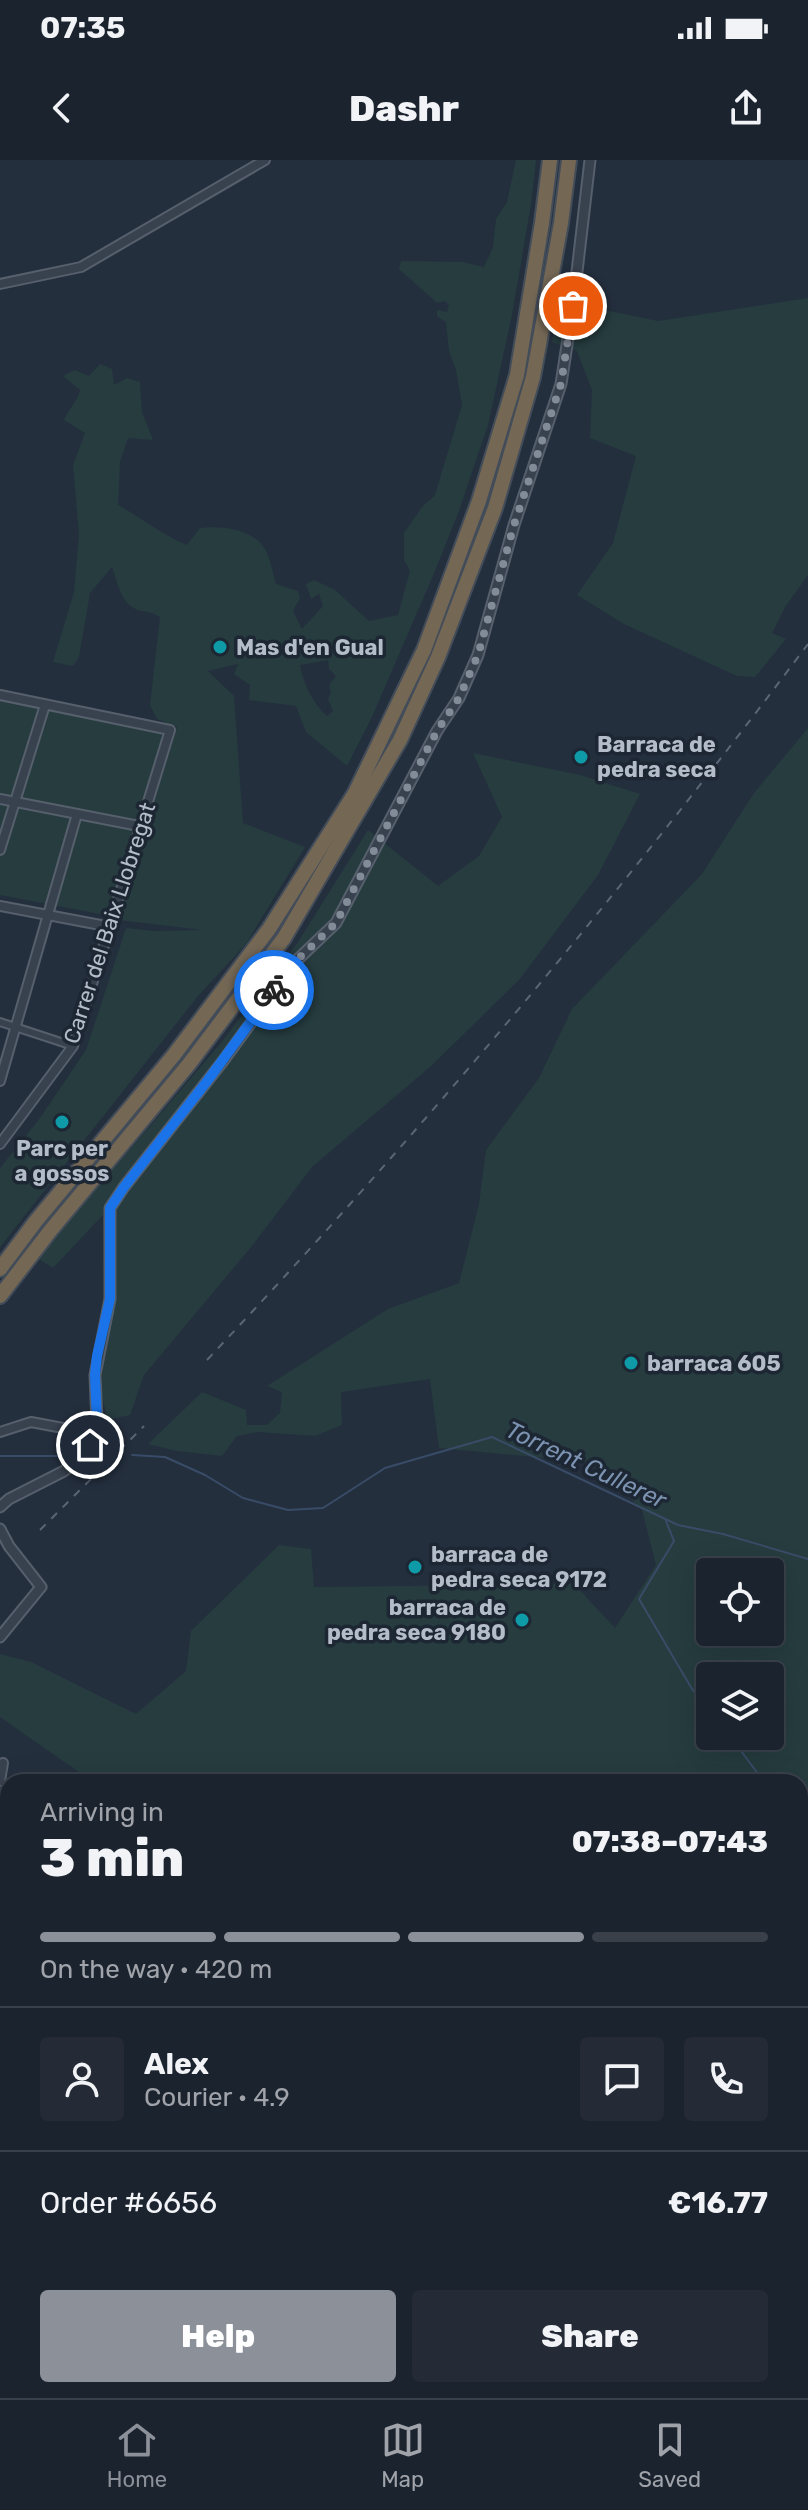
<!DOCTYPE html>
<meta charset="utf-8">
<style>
:root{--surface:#1b232e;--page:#242b36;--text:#f1f3f6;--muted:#a0a4aa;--line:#39404a;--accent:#8c9099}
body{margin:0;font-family:Rubik,sans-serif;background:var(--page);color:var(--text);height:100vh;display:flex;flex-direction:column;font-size:30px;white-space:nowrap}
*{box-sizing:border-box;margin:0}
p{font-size:26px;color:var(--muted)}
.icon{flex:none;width:44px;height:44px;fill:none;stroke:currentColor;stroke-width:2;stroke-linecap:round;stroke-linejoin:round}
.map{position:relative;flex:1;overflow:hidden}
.side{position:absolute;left:0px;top:1614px;width:808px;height:624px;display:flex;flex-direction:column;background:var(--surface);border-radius:24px 24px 0 0;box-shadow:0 8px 32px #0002,0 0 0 2px var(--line)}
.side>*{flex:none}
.fabs{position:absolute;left:696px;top:1398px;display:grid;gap:16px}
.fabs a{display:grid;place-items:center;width:88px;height:88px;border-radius:8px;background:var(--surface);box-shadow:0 8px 32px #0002,0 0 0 2px var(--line);font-size:40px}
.pin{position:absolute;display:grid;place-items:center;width:68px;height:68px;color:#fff;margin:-34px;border:4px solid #fff;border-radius:50%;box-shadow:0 2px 8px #0007}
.courier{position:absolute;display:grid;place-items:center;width:80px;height:80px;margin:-40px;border:6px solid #1a73e8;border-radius:50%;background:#fff;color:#222;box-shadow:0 2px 10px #0007}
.summary em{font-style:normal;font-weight:800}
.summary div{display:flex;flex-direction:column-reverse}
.summary{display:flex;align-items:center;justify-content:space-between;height:136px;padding:0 40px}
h1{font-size:52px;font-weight:800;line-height:60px}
.bar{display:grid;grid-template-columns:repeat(4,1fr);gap:12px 8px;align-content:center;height:96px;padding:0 40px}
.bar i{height:10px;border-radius:6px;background:var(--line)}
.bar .active{background:var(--accent)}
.bar p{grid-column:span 4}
.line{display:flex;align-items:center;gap:20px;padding:0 40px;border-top:2px solid var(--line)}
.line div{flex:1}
.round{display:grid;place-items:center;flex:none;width:84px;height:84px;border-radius:8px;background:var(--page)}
.primary-button{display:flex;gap:16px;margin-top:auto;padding:16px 40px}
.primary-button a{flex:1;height:92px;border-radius:8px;background:var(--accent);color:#fff;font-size:32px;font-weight:800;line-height:92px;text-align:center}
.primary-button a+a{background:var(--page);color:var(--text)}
.status{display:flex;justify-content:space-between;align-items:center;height:56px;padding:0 40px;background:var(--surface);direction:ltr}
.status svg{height:22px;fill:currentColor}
header{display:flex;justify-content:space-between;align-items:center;height:104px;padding:0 40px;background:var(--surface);font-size:36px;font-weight:800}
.menu{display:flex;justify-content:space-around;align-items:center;height:112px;border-top:2px solid var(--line);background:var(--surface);font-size:22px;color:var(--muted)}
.menu a{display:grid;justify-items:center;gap:4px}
.menu .active{color:var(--accent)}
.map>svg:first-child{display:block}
</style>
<div class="status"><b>07:35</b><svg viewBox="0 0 49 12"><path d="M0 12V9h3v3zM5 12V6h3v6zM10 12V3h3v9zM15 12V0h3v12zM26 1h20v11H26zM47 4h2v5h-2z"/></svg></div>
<header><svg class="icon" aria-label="back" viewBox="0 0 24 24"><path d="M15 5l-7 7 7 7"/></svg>Dashr<svg class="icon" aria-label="share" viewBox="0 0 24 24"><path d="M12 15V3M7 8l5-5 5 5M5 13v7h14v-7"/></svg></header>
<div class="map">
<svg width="808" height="2238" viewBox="0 0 808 2238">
<rect width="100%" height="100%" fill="#242f3e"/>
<g fill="#263c3f" fill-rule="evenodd">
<path d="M516,0H536L531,44L512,155L488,265L459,351L435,411L372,557L347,606L306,572L296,546L249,540L250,525L234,514L238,504L208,511L234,536L243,663L305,687L246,784L198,836L0,1087V1008L40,958L86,890L126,768L154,771L203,770L118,760L177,567L157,559L150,545L160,457C153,453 149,452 141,451C121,446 118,424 112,407L90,433L79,497L73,506L53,502L74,432L79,374L73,305L85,273L64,260C69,248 77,242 80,230L63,216L75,210L89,216L100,204L112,209L114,225L127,218L140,222L142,252L153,280L128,278L120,302L118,345C142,358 162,375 187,385L200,368C222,365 257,369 267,393C271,402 273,414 276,424L298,431L300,438L293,451L302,469L323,446L319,434L311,439L306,424L314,420L335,430L369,461L398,455L410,411L404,400V373L422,347L435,335L462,245L456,210L449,191L446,162L437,156V150L447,152L449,146L445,141L437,143L399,109L401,101L463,102L484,107L493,87L496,59L507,42ZM328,500L329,509L336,516L329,525L331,533L328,539L333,551L327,556C313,544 303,523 300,505Z"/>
<polygon points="808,138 808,415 785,447 772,473 786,479 755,517 737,516 624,464 577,435 613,383 636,296 590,278 592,230 577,191 552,182 558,149 610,151 658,161"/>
<polygon points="0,541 164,573 110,756 0,735"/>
<path d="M808,568V1772L800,1766V1622H93L0,1557V1494L31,1502L136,1554L186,1511L191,1471L279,1385L311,1389L314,1427L574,1424L615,1468L656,1405L642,1350L596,1303L439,1288L430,1219L341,1232L342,1265L315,1276L257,1272L237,1276L222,1296L177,1291L148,1284L202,1232L246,1250L247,1265H267L280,1253L282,1232L267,1226L388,1149L459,1123L479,1044L486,990L539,918L572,849L702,714L754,633ZM710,1412H770V1472H710ZM710,1516H770V1576H710Z"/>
<polygon points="473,593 580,615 640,634 598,715 519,820 430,907 312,1007 252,1086 144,1215 130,1255 107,1260 101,1229 105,1184 103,1055 53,1108 37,1098 220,884 298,782 368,670 438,726 479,696 502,657"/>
<polygon points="0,1875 8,1877 8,2230 739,2230 737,2238 0,2238"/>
</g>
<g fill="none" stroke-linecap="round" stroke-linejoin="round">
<g stroke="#394c67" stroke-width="2">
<polyline points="132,1295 165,1297 205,1315 243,1338 288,1350 323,1348 385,1308 492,1277 678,1365 723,1374 808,1399"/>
<polyline points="0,1296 73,1296"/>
<polyline points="90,1296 102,1296"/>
<polyline points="666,1361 674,1381 639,1439 692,1529 710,1551"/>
<polyline points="730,1576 764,1622"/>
<polyline points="800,1672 808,1684"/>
</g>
<g stroke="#565f6c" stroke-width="10">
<polyline id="pedestrian" points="0,862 73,886"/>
</g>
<g stroke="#565f6c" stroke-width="12">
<g id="minor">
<polyline points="0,124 81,107 265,0"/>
<polyline points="0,535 170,570 73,886 0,984"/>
<polyline points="0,639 139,666"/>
<polyline points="0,690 45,545"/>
<polyline points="0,746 111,767"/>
<polyline points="0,921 77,654"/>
<polyline points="0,1272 31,1262 95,1274"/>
<polyline points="0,1621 3,1603"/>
<polyline points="0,1648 8,1649"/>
<polyline points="0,1733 8,1735"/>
<polyline points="800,1773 808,1781"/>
<polyline points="0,1822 8,1823"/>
<polyline points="800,1861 808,1866"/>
<polyline points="800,1920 808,1933"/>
<polyline points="800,2044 808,2056"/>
<polyline points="800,2184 808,2149"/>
<polyline points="783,2238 785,2230"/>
</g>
</g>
<g stroke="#565f6c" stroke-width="13">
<g id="tertiary">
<polyline points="0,1347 9,1339 64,1311 78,1300 90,1285 95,1274 97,1262 95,1215 110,1139 110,1048 124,1027 223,901 296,801 336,763 437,571 459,538 478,495 514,365 561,224 573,146 590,0"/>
<polyline points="0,1369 9,1386 41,1427 0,1477"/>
</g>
</g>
<g stroke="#434c59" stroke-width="18">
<g id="motorway">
<polyline points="0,1109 36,1061 174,895 269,769 355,633 424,490 479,341 517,215 542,63 550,0"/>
<polyline points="0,1136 50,1071 189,904 284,778 400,580 438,497 495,348 533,217 561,63 569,0"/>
</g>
</g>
<use href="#pedestrian" stroke="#38414e" stroke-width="6"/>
<use href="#minor" stroke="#38414e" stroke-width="8"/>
<use href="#tertiary" stroke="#38414e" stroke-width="9"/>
<use href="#motorway" stroke="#746855" stroke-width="14"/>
<g stroke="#5a6575" stroke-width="2" stroke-dasharray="8 8" stroke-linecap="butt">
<path d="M207,1200C421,973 621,733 808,484"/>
<polyline points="40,1370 144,1266"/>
</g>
</g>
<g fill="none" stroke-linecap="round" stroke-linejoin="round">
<polyline stroke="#828b98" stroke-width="8" stroke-dasharray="0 14.4" points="274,830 296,801 336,763 437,571 459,538 478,495 514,365 561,224 573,146"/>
<polyline stroke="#1a73e8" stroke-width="10" points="90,1285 97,1262 95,1215 97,1196 110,1139 110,1048 124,1027 208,920 274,830"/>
</g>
<g fill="#0f9aa8" stroke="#1d2633" stroke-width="3">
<circle cx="220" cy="487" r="8"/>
<circle cx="581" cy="597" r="8"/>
<circle cx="62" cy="962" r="8"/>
<circle cx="631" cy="1203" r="8"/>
<circle cx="415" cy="1407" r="8"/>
<circle cx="522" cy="1460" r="8"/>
</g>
<g text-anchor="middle" stroke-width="7" stroke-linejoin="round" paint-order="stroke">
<g font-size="22" font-weight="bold" fill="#b4bcc9" stroke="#1d2633" text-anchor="start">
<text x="236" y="495">Mas d'en Gual</text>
<text x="597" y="592">Barraca de<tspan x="597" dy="25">pedra seca</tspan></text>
<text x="62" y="996" text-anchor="middle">Parc per<tspan x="62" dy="25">a gossos</tspan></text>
<text x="647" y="1211">barraca 605</text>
<text x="431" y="1402">barraca de<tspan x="431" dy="25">pedra seca 9172</tspan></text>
<text x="506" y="1455" text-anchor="end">barraca de<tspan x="506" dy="25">pedra seca 9180</tspan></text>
</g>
<g font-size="22" fill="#b4bcc9" stroke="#1d2633">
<text transform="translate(109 763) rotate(-72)" y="8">Carrer del Baix Llobregat</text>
</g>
<g font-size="24" font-style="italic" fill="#7c92b1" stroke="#1d2633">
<text transform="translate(586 1305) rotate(25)" y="8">Torrent Cullerer</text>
</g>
</g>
</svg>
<div class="fabs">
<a><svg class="icon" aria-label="locate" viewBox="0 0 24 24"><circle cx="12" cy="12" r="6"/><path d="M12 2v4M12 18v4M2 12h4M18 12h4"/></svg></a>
<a><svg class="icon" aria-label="layers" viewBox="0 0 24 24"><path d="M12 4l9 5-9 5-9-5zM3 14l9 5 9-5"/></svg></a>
</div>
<div class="pin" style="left:573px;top:146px;background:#ea580c"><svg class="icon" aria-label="bag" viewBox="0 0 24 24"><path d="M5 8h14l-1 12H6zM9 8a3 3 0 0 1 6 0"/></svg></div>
<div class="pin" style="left:90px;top:1285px;background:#1f2937"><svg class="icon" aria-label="home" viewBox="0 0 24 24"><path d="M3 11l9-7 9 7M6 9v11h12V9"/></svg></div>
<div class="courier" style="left:274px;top:830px"><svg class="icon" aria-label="bike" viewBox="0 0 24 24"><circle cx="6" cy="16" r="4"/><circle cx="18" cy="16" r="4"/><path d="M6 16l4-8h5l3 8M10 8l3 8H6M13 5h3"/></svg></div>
<section class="side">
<div class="summary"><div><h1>3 min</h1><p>Arriving in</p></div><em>07:38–07:43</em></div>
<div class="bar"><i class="active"></i><i class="active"></i><i class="active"></i><i></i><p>On the way · 420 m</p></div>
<div class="line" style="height:144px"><a class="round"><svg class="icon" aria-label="person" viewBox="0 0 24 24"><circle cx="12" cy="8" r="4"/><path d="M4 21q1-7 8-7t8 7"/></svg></a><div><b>Alex</b><p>Courier · 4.9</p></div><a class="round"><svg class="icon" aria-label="chat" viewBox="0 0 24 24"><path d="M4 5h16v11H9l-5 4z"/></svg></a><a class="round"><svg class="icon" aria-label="phone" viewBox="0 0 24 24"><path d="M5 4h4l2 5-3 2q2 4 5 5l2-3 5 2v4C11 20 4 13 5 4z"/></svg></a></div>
<div class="line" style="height:104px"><div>Order #6656</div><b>€16.77</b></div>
<div class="primary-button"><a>Help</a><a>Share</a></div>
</section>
</div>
<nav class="menu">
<a class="active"><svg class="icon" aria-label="home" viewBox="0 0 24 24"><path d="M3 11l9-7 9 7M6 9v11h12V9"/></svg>Home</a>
<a><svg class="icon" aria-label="map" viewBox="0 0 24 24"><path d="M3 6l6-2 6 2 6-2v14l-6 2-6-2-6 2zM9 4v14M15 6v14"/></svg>Map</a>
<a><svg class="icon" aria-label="saved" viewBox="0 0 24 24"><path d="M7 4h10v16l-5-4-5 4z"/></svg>Saved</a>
</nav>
